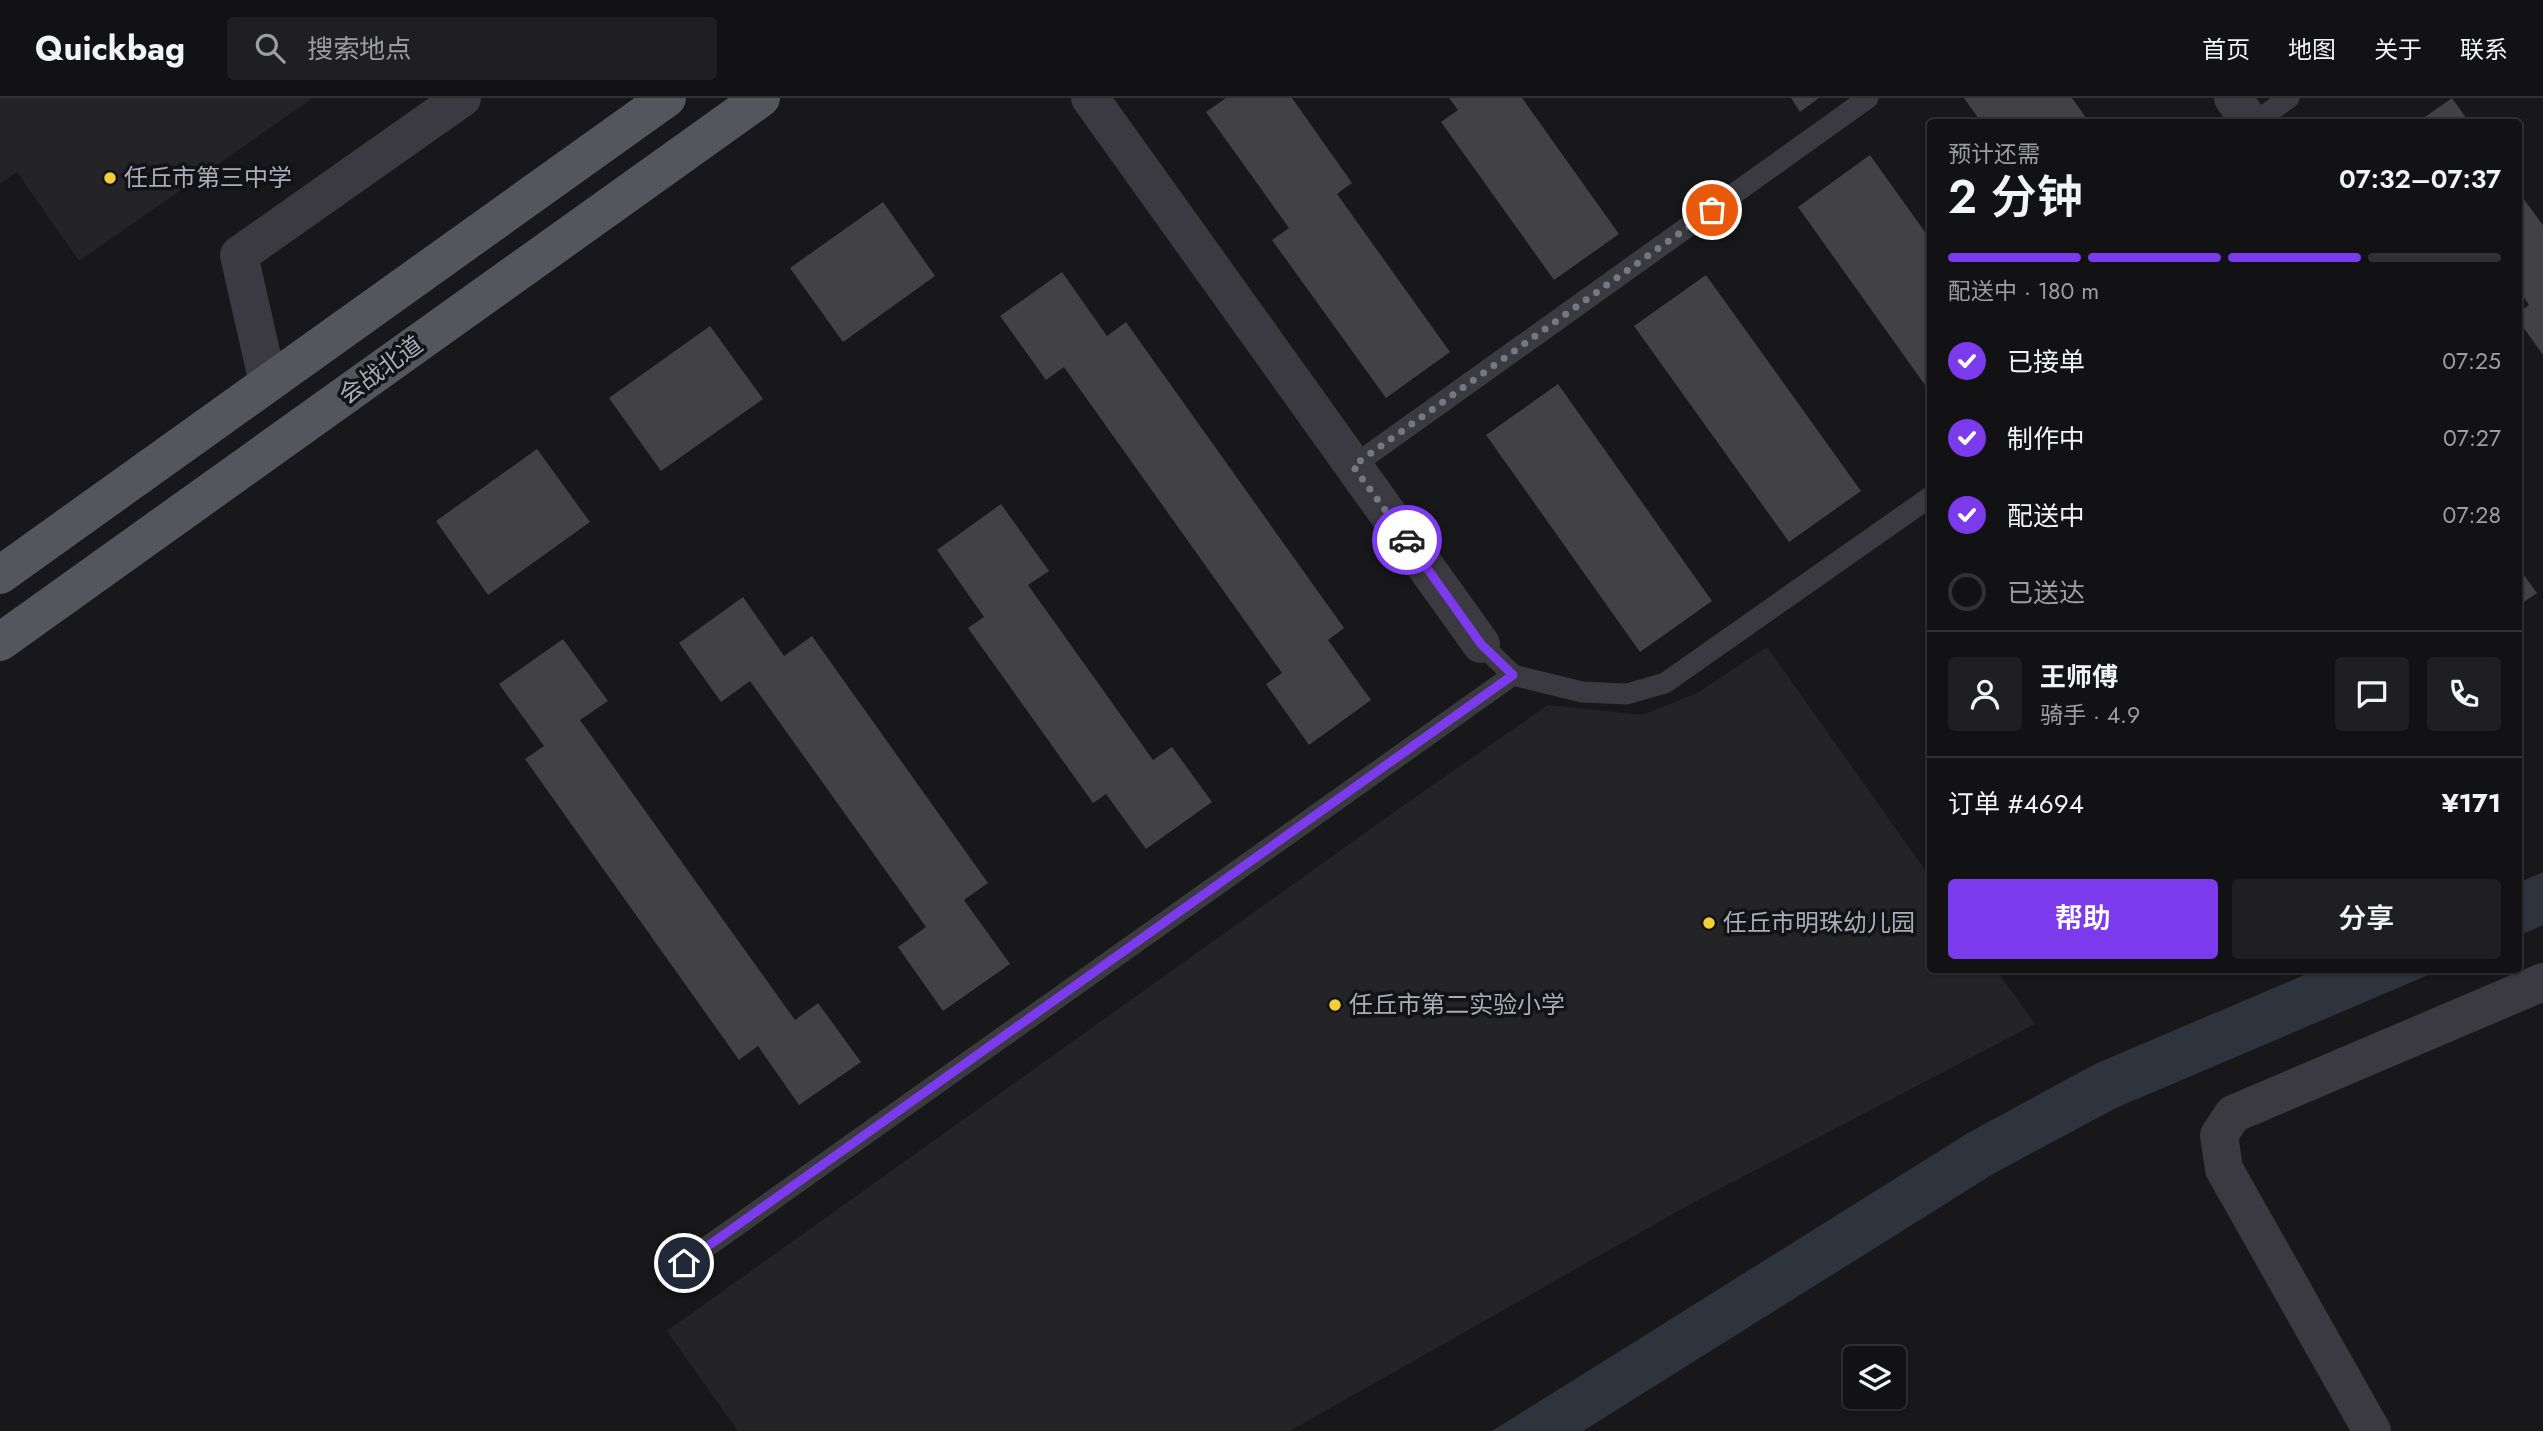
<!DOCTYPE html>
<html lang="zh">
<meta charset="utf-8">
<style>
:root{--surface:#121113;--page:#1f1f21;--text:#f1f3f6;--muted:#9c9da0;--line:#313133;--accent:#7c3aed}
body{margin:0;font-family:Jost,"Noto Sans SC",sans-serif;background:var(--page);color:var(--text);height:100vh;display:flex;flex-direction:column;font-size:26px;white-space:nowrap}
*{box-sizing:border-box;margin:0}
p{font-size:23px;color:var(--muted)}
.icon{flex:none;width:38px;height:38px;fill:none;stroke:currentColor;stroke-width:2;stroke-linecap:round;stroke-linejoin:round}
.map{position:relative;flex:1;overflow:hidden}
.sheet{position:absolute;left:1927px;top:21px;width:595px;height:854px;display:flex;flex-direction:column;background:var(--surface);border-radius:7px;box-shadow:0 2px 5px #0004,0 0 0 2px var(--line)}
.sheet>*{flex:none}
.tools{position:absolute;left:1843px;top:1248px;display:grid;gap:14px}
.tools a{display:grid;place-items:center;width:63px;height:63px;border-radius:7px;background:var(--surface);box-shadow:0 2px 5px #0004,0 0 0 2px var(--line);font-size:35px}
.pin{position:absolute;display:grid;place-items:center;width:60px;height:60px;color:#fff;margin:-30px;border:4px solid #fff;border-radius:50%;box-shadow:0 2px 7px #0007}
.courier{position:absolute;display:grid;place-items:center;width:70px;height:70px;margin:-35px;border:5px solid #7c3aed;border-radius:50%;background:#fff;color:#222;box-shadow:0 2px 9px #0007}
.summary em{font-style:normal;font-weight:600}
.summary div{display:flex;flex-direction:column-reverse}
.summary{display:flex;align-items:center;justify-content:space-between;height:119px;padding:0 21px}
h1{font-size:46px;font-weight:600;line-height:52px}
.bar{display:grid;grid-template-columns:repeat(4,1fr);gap:10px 7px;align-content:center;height:84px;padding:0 21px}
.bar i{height:9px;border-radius:5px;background:var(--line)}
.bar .selected{background:var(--accent)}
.bar p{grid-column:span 4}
.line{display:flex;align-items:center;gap:18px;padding:0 21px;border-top:2px solid var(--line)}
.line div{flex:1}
.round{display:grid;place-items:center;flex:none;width:74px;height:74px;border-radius:7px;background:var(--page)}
ol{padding:0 21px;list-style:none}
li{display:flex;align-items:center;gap:21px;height:77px}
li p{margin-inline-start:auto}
li .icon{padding:7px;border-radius:50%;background:var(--accent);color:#fff;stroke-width:4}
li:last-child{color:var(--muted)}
li i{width:38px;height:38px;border:4px solid var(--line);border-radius:50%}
.button{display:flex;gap:14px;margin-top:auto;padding:14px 21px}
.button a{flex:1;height:80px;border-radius:7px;background:var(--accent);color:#fff;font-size:28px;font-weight:600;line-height:80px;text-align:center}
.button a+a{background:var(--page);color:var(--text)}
header{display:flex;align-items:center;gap:42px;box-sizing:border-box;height:98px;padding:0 35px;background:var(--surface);border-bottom:2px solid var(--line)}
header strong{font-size:33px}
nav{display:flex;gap:38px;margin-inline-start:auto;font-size:24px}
.search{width:490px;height:63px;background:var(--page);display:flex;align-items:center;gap:18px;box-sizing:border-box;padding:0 24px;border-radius:7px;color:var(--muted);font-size:26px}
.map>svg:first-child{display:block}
</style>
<header>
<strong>Quickbag</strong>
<div class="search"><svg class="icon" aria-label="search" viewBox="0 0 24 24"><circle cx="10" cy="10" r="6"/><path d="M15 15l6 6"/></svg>搜索地点</div>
<nav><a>首页</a><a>地图</a><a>关于</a><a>联系</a></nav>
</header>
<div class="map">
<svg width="2543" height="1333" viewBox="0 0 2543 1333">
<rect width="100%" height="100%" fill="#181719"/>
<g fill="#242326">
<polygon points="0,0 313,0 79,163 17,74 0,86"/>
<polygon points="1767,549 1930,779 1930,872 1996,872 2035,926 1687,1108 1290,1333 738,1333 667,1233 1404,707 1548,607 1642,617 1697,595"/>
</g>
<g fill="#2d343d">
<polygon points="2543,774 2543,827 2518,838 2518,785"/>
<polygon points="2316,872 2440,872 2116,1010 1993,1076 1583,1333 1492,1333 1968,1035 2095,966"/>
</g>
<g fill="#424146">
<polygon points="1226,0 1292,0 1352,85 1337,96 1450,254 1386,300 1272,142 1289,130 1206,14"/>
<polygon points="1449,0 1522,0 1619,136 1554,182 1441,24 1458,12"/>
<polygon points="1791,0 1819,0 1800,14"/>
<polygon points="1964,0 2072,0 2089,24 1981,24"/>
<polygon points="2452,0 2469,24 2418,24"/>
<polygon points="1870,57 1930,141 1930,294 1798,109"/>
<polygon points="2518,93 2543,127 2543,257 2518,222 2518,215 2529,207 2518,191"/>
<polygon points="883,104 935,178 843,244 790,170"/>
<polygon points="1062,174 1107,238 1126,224 1344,530 1328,542 1371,602 1309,647 1266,586 1282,575 1064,269 1046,282 1000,218"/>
<polygon points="1706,177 1861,393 1789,444 1634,228"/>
<polygon points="710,228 763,301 661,373 609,300"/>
<polygon points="1558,286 1712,503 1640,554 1486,337"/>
<polygon points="537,351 590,424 488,497 436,423"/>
<polygon points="1001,406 1049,473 1028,487 1153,662 1172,649 1212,704 1146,751 1106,696 1093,705 968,530 984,519 937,452"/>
<polygon points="2518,469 2537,495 2518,508"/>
<polygon points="743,499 784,558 812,538 988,785 964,802 1010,866 943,913 898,849 926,829 750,583 721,604 679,545"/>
<polygon points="563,541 608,603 580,622 795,922 818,905 861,964 799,1007 758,948 739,962 525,661 544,648 499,586"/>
</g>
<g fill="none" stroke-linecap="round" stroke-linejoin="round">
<g stroke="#3a3a40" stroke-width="21">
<polyline points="2255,24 2289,0"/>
<polyline points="1353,368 1868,0"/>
<polyline points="1481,546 1513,577 1582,594 1627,596 1665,585 1930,399"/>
<polyline points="684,1165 1513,577"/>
</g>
<g stroke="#3a3a40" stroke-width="38">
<polyline points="1090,0 1481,546"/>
<polyline points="2233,0 2250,24"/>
<polyline points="268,285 239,157 462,0"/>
<polyline points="2372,1333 2224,1071 2219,1037 2233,1016 2543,884"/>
</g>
<g stroke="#54555d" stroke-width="38">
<polyline points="0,477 667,0"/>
<polyline points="0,544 761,0"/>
</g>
</g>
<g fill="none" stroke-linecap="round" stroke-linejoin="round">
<polyline stroke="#767881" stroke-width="7" stroke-dasharray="0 12.6" points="1407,442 1353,368 1712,112"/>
<polyline stroke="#7c3aed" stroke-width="9" points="684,1165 1513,577 1481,546 1407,442"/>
</g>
<g fill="#f2cf36" stroke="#131214" stroke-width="2.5">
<circle cx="110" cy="80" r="7"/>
<circle cx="1709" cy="825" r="7"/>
<circle cx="1335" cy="907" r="7"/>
</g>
<g text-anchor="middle" stroke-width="7" stroke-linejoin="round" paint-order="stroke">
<g font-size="24" fill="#a9acb9" stroke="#131214" text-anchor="start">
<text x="124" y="88">任丘市第三中学</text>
<text x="1723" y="833">任丘市明珠幼儿园</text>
<text x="1349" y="915">任丘市第二实验小学</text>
</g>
<g font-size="24" fill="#a9acb9" stroke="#131214">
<text transform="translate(381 272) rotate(-36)" y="8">会战北道</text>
</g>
</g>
</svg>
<div class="tools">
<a><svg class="icon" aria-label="layers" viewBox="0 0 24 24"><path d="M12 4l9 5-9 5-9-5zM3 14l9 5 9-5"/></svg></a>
</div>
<div class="pin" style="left:1712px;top:112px;background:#ea580c"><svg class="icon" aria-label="bag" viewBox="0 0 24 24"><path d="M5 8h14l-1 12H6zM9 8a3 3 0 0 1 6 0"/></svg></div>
<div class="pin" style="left:684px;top:1165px;background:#1f2937"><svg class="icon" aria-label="home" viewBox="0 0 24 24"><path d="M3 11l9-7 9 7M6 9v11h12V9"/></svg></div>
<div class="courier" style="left:1407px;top:442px"><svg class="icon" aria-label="car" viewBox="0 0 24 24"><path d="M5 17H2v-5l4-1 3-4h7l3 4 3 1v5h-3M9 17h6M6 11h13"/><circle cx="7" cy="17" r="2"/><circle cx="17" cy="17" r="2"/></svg></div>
<section class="sheet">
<div class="summary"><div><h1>2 分钟</h1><p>预计还需</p></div><em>07:32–07:37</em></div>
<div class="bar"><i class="selected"></i><i class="selected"></i><i class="selected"></i><i></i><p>配送中 · 180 m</p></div>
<ol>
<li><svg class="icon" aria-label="check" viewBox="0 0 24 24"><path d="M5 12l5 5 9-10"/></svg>已接单<p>07:25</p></li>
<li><svg class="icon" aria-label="check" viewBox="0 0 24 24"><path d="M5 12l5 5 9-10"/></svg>制作中<p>07:27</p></li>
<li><svg class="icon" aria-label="check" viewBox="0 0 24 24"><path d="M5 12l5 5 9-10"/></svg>配送中<p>07:28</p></li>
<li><i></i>已送达</li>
</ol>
<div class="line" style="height:126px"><a class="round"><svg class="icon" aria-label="person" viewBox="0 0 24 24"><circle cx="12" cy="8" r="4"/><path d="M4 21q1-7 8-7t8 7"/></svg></a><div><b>王师傅</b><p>骑手 · 4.9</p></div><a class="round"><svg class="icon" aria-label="chat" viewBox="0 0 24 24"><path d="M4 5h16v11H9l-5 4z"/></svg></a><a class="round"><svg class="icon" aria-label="phone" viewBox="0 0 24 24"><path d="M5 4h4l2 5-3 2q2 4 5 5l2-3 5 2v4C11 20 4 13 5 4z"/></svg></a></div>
<div class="line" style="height:91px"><div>订单 #4694</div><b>¥171</b></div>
<div class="button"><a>帮助</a><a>分享</a></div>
</section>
</div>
